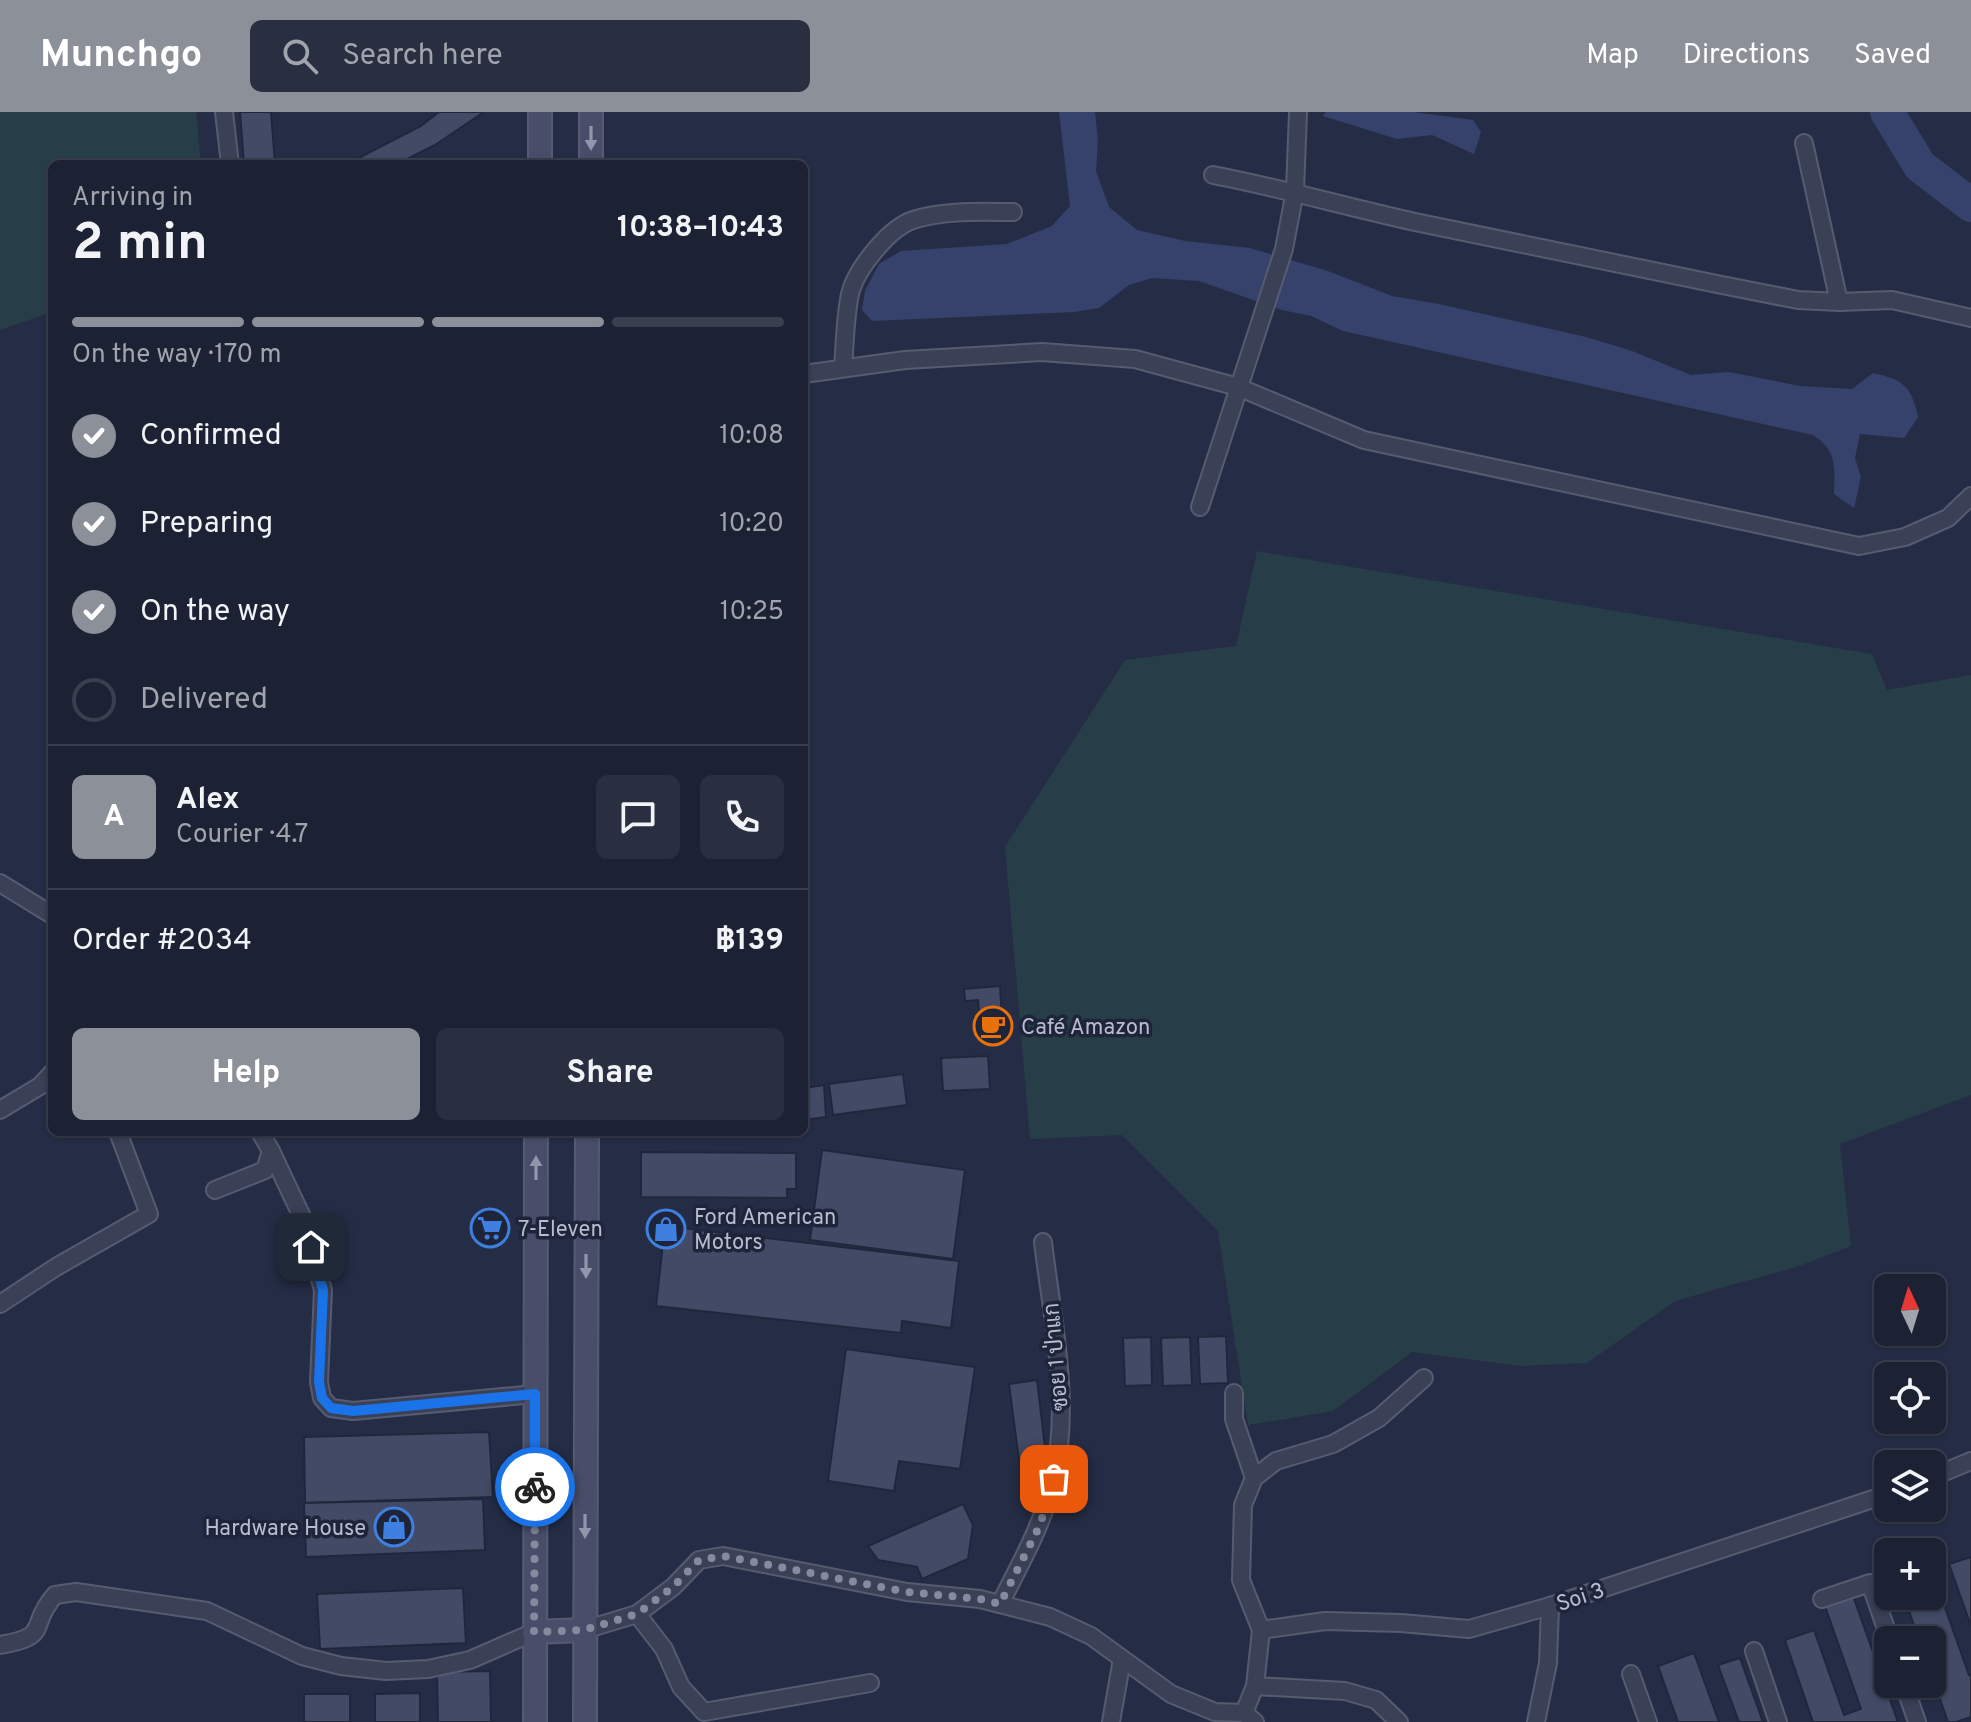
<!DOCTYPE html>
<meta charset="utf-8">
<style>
:root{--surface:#1c2234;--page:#292f40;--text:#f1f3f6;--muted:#a0a4ac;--line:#3a3f4f;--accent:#8c9099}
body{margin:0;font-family:Overpass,Sarabun,sans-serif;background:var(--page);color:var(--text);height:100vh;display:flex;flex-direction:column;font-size:30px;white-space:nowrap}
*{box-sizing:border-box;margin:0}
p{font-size:26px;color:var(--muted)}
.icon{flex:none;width:44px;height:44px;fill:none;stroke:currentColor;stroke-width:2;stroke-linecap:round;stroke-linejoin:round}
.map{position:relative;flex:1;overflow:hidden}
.details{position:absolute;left:48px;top:48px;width:760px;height:976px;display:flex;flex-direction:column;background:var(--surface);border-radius:12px;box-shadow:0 2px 6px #0004,0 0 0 2px var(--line)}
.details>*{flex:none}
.needle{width:52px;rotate:356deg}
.controls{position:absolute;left:1874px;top:1162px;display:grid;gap:16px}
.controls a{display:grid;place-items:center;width:72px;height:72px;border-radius:12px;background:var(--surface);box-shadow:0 2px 6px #0004,0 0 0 2px var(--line);font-size:40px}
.pin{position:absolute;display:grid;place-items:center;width:68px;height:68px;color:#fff;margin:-34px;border-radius:16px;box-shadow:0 4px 12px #0006}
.courier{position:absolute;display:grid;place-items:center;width:80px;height:80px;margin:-40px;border:6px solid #1a73e8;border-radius:50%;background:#fff;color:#222;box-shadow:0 2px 10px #0007}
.overview em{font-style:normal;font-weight:700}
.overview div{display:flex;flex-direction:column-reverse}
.overview{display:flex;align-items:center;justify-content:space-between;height:136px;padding:0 24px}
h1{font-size:52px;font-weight:700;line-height:60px}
.bar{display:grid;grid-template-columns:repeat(4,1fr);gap:12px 8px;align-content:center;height:96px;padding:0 24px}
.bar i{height:10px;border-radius:6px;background:var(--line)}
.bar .active{background:var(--accent)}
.bar p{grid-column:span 4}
.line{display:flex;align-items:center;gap:20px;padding:0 24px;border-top:2px solid var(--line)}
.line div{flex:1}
.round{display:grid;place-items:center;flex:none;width:84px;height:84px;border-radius:12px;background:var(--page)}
ol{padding:0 24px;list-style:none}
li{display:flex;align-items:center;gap:24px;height:88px}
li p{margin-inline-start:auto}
li .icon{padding:8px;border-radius:50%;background:var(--accent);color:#fff;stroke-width:4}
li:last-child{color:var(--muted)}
li i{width:44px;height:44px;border:4px solid var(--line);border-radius:50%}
.primary-button{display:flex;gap:16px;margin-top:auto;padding:16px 24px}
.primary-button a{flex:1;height:92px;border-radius:12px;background:var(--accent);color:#fff;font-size:32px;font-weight:700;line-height:92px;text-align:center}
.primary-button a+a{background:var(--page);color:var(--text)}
header{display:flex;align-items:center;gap:48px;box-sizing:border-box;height:112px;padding:0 40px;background:var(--accent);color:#fff}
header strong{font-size:38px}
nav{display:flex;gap:44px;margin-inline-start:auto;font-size:28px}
.search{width:560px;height:72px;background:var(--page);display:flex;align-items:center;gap:20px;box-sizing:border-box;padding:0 28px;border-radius:12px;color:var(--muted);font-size:30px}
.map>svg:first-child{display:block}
</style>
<header>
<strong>Munchgo</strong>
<div class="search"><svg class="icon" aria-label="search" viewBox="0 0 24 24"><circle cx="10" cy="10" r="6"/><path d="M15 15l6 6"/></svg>Search here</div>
<nav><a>Map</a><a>Directions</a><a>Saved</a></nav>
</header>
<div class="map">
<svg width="1971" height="1610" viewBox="0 0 1971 1610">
<rect width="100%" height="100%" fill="#252d46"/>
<g fill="#273d47">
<polygon points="0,0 196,0 201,52 52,52 52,200 0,218"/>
<polygon points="1257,439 1872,542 1887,578 1971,563 1971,983 1840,1032 1851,1134 1799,1154 1675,1189 1587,1251 1521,1254 1412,1240 1333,1299 1248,1313 1218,1119 1122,1023 1030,1027 1005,735 1125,548 1236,534"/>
</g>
<g fill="#36426c">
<path d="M1059,0H1095L1098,28L1096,59L1109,95L1137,118L1185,129L1250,136L1328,159L1392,184L1439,192L1586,225L1632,239L1691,263L1729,260L1800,274L1852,277L1873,261C1903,268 1911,273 1918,305L1904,326L1860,322L1855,346L1861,365L1854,396L1834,382C1835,356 1837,338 1813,323L1343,219L1311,204L1282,198L1199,169L1152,166L1129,173L1099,196L1074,200L872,209L862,198L865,179L879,152L901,139L1007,132L1052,114L1070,94Z"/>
<polygon points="1326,0 1413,0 1473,8 1481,20 1474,42 1432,23 1397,27 1323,4"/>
</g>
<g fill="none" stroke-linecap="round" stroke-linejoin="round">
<polyline stroke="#36426c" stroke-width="34" points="1887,0 1920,54 1971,93"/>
</g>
<g fill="#424a66" stroke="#20273d" stroke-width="2">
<polygon points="240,0 271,0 275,52 244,52"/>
<polygon points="439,0 484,0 435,33 397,52 347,52 421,14"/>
<polygon points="1000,874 1003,923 981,925 978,888 965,889 964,877"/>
<polygon points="988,944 990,977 943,979 941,946"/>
<polygon points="903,962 907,993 833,1003 829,972"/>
<polygon points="824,973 826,1005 804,1008 804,976"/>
<polygon points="822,1038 965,1058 953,1147 810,1128"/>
<polygon points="641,1040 796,1041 796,1077 787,1077 787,1086 641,1085"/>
<polygon points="665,1114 959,1149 951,1216 902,1209 901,1221 656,1194"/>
<polygon points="1226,1224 1228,1271 1200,1272 1198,1225"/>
<polygon points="1151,1225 1152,1273 1125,1274 1123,1226"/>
<polygon points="1190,1225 1192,1273 1163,1274 1161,1226"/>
<polygon points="846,1237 975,1255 960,1357 899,1349 894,1379 828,1369"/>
<polygon points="1037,1268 1046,1344 1019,1348 1009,1272"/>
<polygon points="489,1320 493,1385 305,1391 304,1325"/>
<polygon points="483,1387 485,1438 306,1445 304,1391"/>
<polygon points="963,1392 973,1413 968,1447 922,1467 917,1455 878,1448 868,1434"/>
<polygon points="1971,1445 1971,1514 1949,1452"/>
<polygon points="1932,1459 1969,1563 1971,1562 1971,1605 1956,1610 1948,1610 1932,1564 1932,1528 1919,1528 1904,1484 1932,1484"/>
<polygon points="463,1476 466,1531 320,1537 317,1482"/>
<polygon points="1853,1484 1898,1610 1813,1610 1785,1528 1814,1518 1844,1603 1861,1597 1825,1494"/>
<polygon points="1694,1541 1719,1610 1678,1610 1658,1554"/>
<polygon points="1740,1546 1763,1610 1739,1610 1718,1553"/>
<polygon points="490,1559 491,1610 438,1610 437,1560"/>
<polygon points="420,1581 420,1610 375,1610 375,1582"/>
<rect x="304" y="1582" width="46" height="28"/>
</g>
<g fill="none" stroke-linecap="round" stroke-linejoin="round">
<g stroke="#565b70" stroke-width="20">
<g id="street">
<polyline points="224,0 230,52"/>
<polyline points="1804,31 1839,190"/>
<path d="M1213,63C1281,76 1347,95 1415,110C1542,137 1670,163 1798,188L1839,190L1892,188L1971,206"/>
<path d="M843,256C845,232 845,206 850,182C856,157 889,116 913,108C944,98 981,100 1013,100"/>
<polyline points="804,262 905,248 1042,240 1135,247 1238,275 1364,328 1859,434 1905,425 1948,406 1971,384"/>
<polyline points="1200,395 1284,137 1295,79 1298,0"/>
<polyline points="0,771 52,803"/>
<polyline points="0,998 40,974 52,961"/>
<polyline points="271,1039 303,1107 323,1178 319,1270 322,1286 331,1296 353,1299 535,1282"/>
<polyline points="215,1078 265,1058 271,1039 260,1020"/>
<polyline points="0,1192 56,1155 149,1102 118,1020"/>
<polyline points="1234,1281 1234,1307 1254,1366"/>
<polyline points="1932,1365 1971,1349"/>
<polyline points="1822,1487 1870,1471 1890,1528"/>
<path d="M1000,1492C1020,1452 1043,1413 1053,1368C1072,1294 1052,1206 1043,1130"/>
<polyline points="637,1502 664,1537 681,1575 704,1600 870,1571"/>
<polyline points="584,1518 637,1502 673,1475 699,1448 723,1444 907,1480 980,1487 1050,1505 1091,1524 1171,1582 1215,1600 1244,1601 1255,1610"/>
<polyline points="1261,1518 1325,1509 1401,1511 1469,1517 1550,1494 1888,1382"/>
<path d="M0,1533C53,1524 27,1514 55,1483L76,1480L207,1499L302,1544L341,1554L386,1559L428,1557L470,1548L534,1520"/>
<polyline points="1754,1539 1778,1610"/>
<polyline points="1631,1562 1648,1610"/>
<polyline points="1904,1572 1917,1610"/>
<polyline points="1255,1574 1345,1579 1376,1588 1399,1610"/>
<polyline points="1244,1601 1255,1574 1261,1518 1241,1468 1243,1393 1254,1366 1276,1349 1333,1332 1379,1306 1424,1266"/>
<polyline points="1111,1610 1122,1547"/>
<polyline points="1536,1610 1548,1551 1550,1494"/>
</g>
</g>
<g stroke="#565b70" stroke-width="26">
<g id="secondary">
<polyline points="540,52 540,0"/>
<polyline points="591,52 591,0"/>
<polyline points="534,1520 584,1518"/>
<polyline points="535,1610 536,1020"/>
<polyline points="585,1610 587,1020"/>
</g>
</g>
<use href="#street" stroke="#3a4055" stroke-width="16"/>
<use href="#secondary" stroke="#484e69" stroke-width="22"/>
</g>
<defs><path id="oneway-solid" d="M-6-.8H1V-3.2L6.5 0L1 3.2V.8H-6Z" transform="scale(2)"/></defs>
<g fill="#9196ab">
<use href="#oneway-solid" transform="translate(591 26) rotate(90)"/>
<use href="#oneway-solid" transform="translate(536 1056) rotate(-90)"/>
<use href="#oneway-solid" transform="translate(586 1154) rotate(90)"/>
<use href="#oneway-solid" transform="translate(585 1414) rotate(90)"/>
</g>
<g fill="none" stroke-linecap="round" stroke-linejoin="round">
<polyline stroke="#858a9e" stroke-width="8" stroke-dasharray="0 14.4" points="535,1375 534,1520 584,1518 637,1502 673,1475 699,1448 723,1444 907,1480 980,1487 1000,1492 1040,1413 1054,1367"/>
<polyline stroke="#1a73e8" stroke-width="10" points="311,1135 323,1178 319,1270 322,1286 331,1296 353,1299 535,1282 535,1375"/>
</g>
<defs>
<g id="cafe-ring" transform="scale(2)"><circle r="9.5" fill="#1e253b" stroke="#e8710a" stroke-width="1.5"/><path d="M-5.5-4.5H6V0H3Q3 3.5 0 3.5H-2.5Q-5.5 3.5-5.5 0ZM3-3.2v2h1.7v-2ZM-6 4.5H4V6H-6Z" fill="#e8710a"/></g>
<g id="supermarket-ring" transform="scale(2)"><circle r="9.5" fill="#1e253b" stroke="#3f7fe0" stroke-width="1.5"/><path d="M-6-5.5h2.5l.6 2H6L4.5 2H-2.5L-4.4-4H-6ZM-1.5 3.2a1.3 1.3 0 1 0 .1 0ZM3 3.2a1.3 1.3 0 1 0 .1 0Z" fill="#3f7fe0"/></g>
<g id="shop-ring" transform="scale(2)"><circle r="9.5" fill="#1e253b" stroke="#3f7fe0" stroke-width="1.5"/><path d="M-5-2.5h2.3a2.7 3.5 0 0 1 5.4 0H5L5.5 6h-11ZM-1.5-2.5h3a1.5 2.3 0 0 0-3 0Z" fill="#3f7fe0"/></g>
</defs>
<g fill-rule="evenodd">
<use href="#cafe-ring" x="993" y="914"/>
<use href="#supermarket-ring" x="490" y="1116"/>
<use href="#shop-ring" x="666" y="1117"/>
<use href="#shop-ring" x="394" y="1415"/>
</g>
<g text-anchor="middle" stroke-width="7" stroke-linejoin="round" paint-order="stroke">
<g font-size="22" fill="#b8bcce" stroke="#1e253b" text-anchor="start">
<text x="1021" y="922">Café Amazon</text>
<text x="694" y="1112">Ford American<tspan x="694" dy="25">Motors</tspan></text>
<text x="518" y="1124">7-Eleven</text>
<text x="366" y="1423" text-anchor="end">Hardware House</text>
</g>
<g font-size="22" fill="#b8bcce" stroke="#1e253b">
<text transform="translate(1055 1245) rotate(-95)" y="8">ซอย 1 ป่าแก</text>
<text transform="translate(1580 1484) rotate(-18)" y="8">Soi 3</text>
</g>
</g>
</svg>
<div class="controls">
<a><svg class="needle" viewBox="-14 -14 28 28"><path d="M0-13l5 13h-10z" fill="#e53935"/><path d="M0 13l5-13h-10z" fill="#a0a4ac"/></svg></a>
<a><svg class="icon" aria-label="locate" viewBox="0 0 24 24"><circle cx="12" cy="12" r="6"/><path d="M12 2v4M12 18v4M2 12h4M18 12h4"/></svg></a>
<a><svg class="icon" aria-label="layers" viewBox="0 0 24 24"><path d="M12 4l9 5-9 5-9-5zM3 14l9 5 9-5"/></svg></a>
<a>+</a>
<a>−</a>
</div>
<div class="pin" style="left:1054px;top:1367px;background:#ea580c"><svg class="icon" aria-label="bag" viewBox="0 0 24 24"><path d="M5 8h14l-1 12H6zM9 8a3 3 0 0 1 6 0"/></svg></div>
<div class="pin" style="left:311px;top:1135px;background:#1f2937"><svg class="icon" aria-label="home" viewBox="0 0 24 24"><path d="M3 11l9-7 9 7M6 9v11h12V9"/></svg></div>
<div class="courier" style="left:535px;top:1375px"><svg class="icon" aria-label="bike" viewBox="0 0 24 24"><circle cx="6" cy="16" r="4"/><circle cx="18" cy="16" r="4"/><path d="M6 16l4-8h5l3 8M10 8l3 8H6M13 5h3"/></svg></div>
<section class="details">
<div class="overview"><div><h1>2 min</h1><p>Arriving in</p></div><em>10:38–10:43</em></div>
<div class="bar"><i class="active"></i><i class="active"></i><i class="active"></i><i></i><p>On the way · 170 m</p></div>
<ol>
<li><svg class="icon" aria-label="check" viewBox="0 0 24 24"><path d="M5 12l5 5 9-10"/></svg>Confirmed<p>10:08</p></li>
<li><svg class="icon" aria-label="check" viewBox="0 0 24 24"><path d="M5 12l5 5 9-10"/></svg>Preparing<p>10:20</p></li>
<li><svg class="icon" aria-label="check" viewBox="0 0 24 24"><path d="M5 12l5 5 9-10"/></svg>On the way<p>10:25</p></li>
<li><i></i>Delivered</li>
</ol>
<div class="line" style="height:144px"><b class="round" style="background:var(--accent);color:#fff">A</b><div><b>Alex</b><p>Courier · 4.7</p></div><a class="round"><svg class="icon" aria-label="chat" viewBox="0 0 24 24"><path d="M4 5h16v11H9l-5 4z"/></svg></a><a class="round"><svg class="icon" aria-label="phone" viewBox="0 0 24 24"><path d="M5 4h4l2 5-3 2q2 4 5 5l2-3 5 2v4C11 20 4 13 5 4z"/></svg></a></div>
<div class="line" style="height:104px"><div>Order #2034</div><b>฿139</b></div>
<div class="primary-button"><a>Help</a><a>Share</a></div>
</section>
</div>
